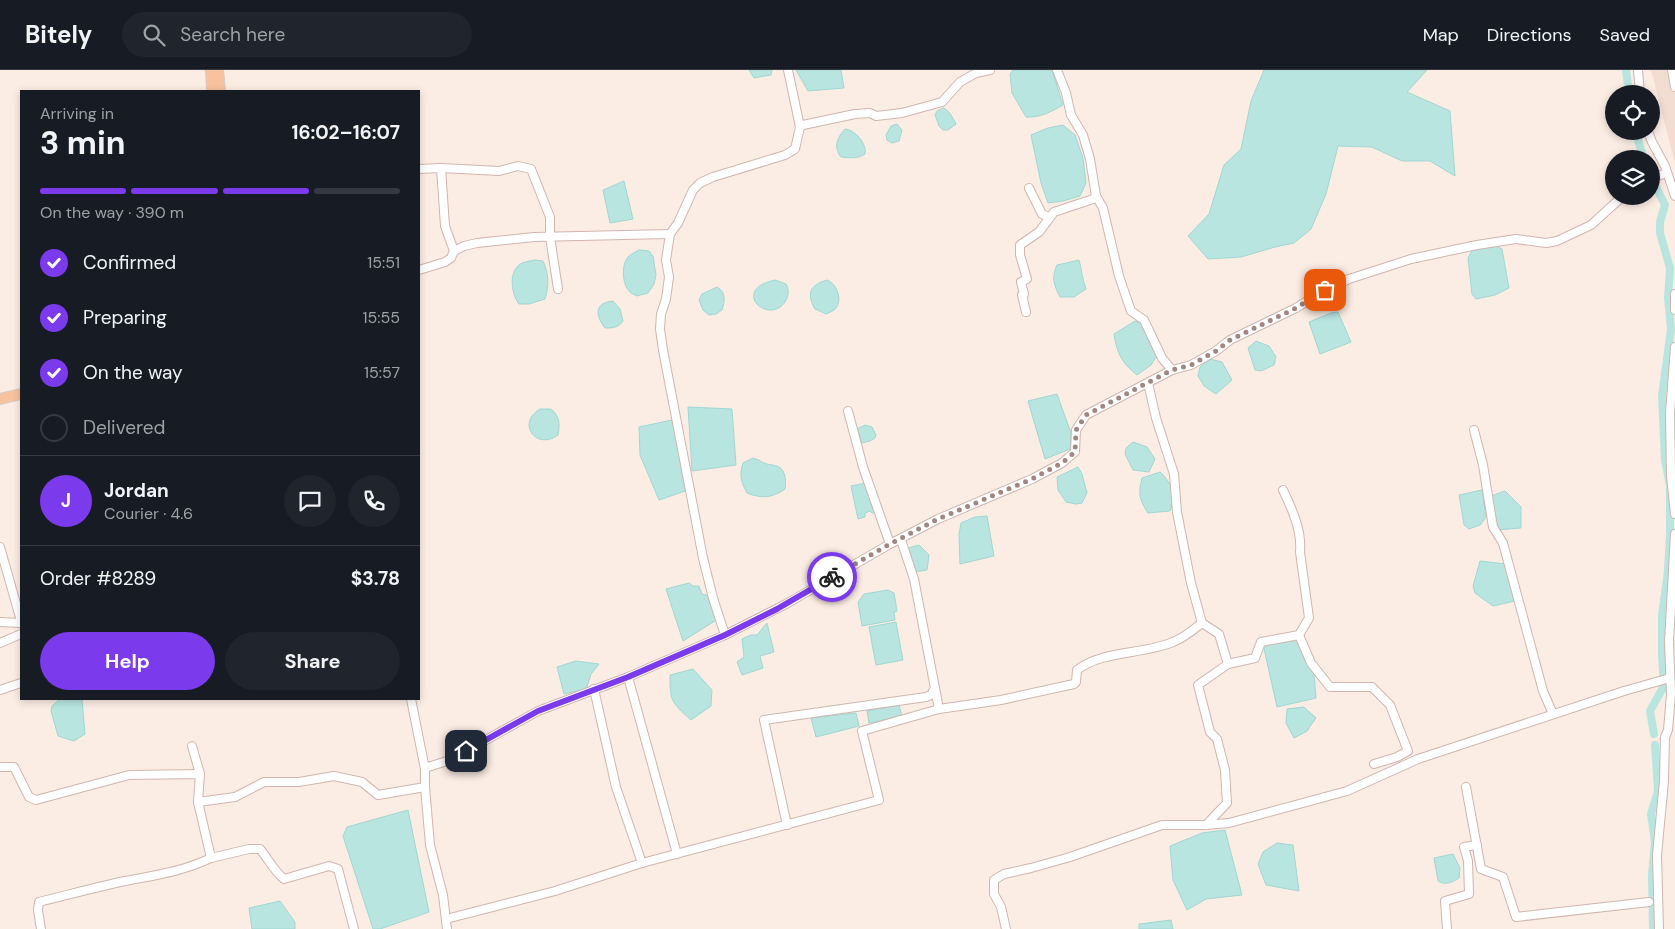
<!DOCTYPE html>
<meta charset="utf-8">
<style>
:root{--surface:#171b24;--page:#20242c;--text:#f1f3f6;--muted:#9ea1a6;--line:#363941;--accent:#7c3aed}
body{margin:0;font-family:"DM Sans",sans-serif;background:var(--page);color:var(--text);height:100vh;display:flex;flex-direction:column;font-size:19px;white-space:nowrap}
*{box-sizing:border-box;margin:0}
p{font-size:16px;color:var(--muted)}
.icon{flex:none;width:28px;height:28px;fill:none;stroke:currentColor;stroke-width:2;stroke-linecap:round;stroke-linejoin:round}
.map{position:relative;flex:1;overflow:hidden}
.drawer{position:absolute;left:20px;top:20px;width:400px;height:610px;display:flex;flex-direction:column;background:var(--surface);border-radius:0px;box-shadow:0 2px 8px #0003}
.drawer>*{flex:none}
.fabs{position:absolute;left:1605px;top:15px;display:grid;gap:10px}
.fabs a{display:grid;place-items:center;width:55px;height:55px;border-radius:50%;background:var(--surface);box-shadow:0 2px 8px #0003;font-size:25px}
.pin{position:absolute;display:grid;place-items:center;width:42px;height:42px;color:#fff;margin:-21px;border-radius:10px;box-shadow:0 2px 8px #0006}
.courier{position:absolute;display:grid;place-items:center;width:50px;height:50px;margin:-25px;border:4px solid #7c3aed;border-radius:50%;background:#fff;color:#222;box-shadow:0 1px 6px #0007}
.headline em{font-style:normal;font-weight:700}
.headline div{display:flex;flex-direction:column-reverse}
.headline{display:flex;align-items:center;justify-content:space-between;height:85px;padding:0 20px}
h1{font-size:32px;font-weight:700;line-height:38px}
.bar{display:grid;grid-template-columns:repeat(4,1fr);gap:8px 5px;align-content:center;height:60px;padding:0 20px}
.bar i{height:6px;border-radius:4px;background:var(--line)}
.bar .on{background:var(--accent)}
.bar p{grid-column:span 4}
.line{display:flex;align-items:center;gap:12px;padding:0 20px;border-top:1px solid var(--line)}
.line div{flex:1}
.round{display:grid;place-items:center;flex:none;width:52px;height:52px;border-radius:26px;background:var(--page)}
ol{padding:0 20px;list-style:none}
li{display:flex;align-items:center;gap:15px;height:55px}
li p{margin-inline-start:auto}
li .icon{padding:5px;border-radius:50%;background:var(--accent);color:#fff;stroke-width:4}
li:last-child{color:var(--muted)}
li i{width:28px;height:28px;border:2px solid var(--line);border-radius:50%}
.action{display:flex;gap:10px;margin-top:auto;padding:10px 20px}
.action a{flex:1;height:58px;border-radius:30px;background:var(--accent);color:#fff;font-size:20px;font-weight:700;line-height:58px;text-align:center}
.action a+a{background:var(--page);color:var(--text)}
header{display:flex;align-items:center;gap:30px;box-sizing:border-box;height:70px;padding:0 25px;background:var(--surface);border-bottom:1px solid var(--line)}
header strong{font-size:24px}
nav{display:flex;gap:28px;margin-inline-start:auto;font-size:18px}
.search{width:350px;height:45px;background:var(--page);display:flex;align-items:center;gap:12px;box-sizing:border-box;padding:0 18px;border-radius:28px;color:var(--muted);font-size:19px}
.map>svg:first-child{display:block}
</style>
<header>
<strong>Bitely</strong>
<div class="search"><svg class="icon" aria-label="search" viewBox="0 0 24 24"><circle cx="10" cy="10" r="6"/><path d="M15 15l6 6"/></svg>Search here</div>
<nav><a>Map</a><a>Directions</a><a>Saved</a></nav>
</header>
<div class="map">
<svg width="1675" height="859" viewBox="0 0 1675 859">
<rect width="100%" height="100%" fill="#fcede4"/>
<polygon fill="#f3ddd3" points="1651,0 1675,0 1675,94"/>
<g fill="#b9e5e1" stroke="#9fd7d2">
<polygon points="749,0 772,0 771,5 754,8"/>
<polygon points="796,0 841,0 844,18 808,21"/>
<path d="M1013,0H1052L1063,35C1051,42 1039,48 1026,47L1012,23L1010,4Z"/>
<polygon points="1264,0 1427,0 1407,22 1450,41 1455,106 1430,91 1402,91 1372,77 1338,76 1326,124 1311,159 1294,173 1275,177 1241,187 1208,189 1188,166 1209,144 1224,95 1241,79 1251,31"/>
<path d="M943,38C949,40 953,48 956,54L948,60H943L939,56L935,45L937,41Z"/>
<polygon points="897,54 902,60 899,71 892,73 887,70 886,65 891,56"/>
<polygon points="1063,55 1075,65 1083,88 1086,113 1080,126 1063,131 1048,133 1041,113 1031,65 1048,58"/>
<path d="M845,59C855,60 867,73 865,84C858,89 849,88 841,87C833,77 837,68 845,59Z"/>
<polygon points="624,111 633,149 610,153 603,120"/>
<polygon points="1496,176 1502,179 1509,218 1495,225 1476,229 1472,224 1468,188 1473,179"/>
<path d="M639,180L649,181L653,186L656,205L654,214L648,223L637,226C635,225 632,224 630,222C622,215 621,195 628,187C631,184 635,182 639,180Z"/>
<path d="M535,190L543,191C549,203 549,216 545,229L529,234H519C512,225 508,204 519,195C522,192 530,191 535,190Z"/>
<path d="M1079,190C1082,200 1082,209 1086,219L1074,227H1060C1054,215 1051,208 1057,195Z"/>
<path d="M775,210L786,214C789,220 789,226 785,232C769,256 729,220 775,210Z"/>
<path d="M827,210C836,213 843,229 836,238C834,241 830,242 826,244L815,239C806,223 810,215 827,210Z"/>
<path d="M717,217C726,222 725,231 722,240L716,244L709,245L703,240L699,230L702,224Z"/>
<path d="M613,231L620,239L623,251C618,258 612,258 605,258C595,245 594,233 613,231Z"/>
<polygon points="1338,242 1351,272 1320,284 1309,252 1331,243"/>
<path d="M1135,251L1144,254L1158,284L1151,295L1137,305C1122,293 1117,284 1114,264Z"/>
<polygon points="1256,271 1269,276 1276,287 1274,295 1261,301 1255,300 1248,278"/>
<polygon points="1210,289 1222,292 1232,310 1216,324 1204,316 1198,306 1200,297"/>
<polygon points="1057,324 1071,363 1070,379 1045,389 1028,331"/>
<polygon points="688,337 732,339 736,395 692,401"/>
<path d="M540,339H551C560,346 560,355 558,365C536,381 516,353 540,339Z"/>
<polygon points="672,350 688,420 659,430 640,385 639,357"/>
<polygon points="865,355 872,357 876,365 875,368 870,371 862,373 857,359"/>
<polygon points="1133,372 1147,377 1155,389 1149,402 1133,400 1125,384 1126,378"/>
<path d="M753,388C759,389 762,393 767,394C771,395 775,395 779,397C786,401 786,412 785,419C772,428 762,429 747,423C741,412 739,405 743,393Z"/>
<polygon points="1078,397 1082,404 1087,423 1082,433 1076,434 1066,432 1058,420 1057,407"/>
<path d="M1160,402C1172,413 1176,426 1170,441L1148,443C1139,429 1138,424 1142,408Z"/>
<polygon points="866,413 875,443 872,443 870,441 865,443 865,447 858,449 851,416"/>
<polygon points="1482,420 1486,447 1480,455 1469,459 1464,455 1459,425"/>
<polygon points="1505,421 1521,437 1521,458 1497,460 1491,426"/>
<polygon points="987,446 994,486 960,494 959,464 961,453 975,447"/>
<polygon points="919,475 929,485 927,500 914,502 908,487 908,478"/>
<polygon points="1480,491 1506,494 1515,531 1493,536 1475,523 1473,516"/>
<polygon points="689,513 693,516 699,516 702,524 709,526 718,549 683,571 666,519"/>
<polygon points="888,520 894,523 897,541 894,542 895,550 862,556 858,532 864,524"/>
<polygon points="896,552 903,590 876,595 869,557"/>
<polygon points="767,553 774,582 760,586 763,598 742,605 737,592 744,587 742,569 751,565 757,565"/>
<polygon points="1299,569 1314,604 1316,628 1277,637 1263,574"/>
<polygon points="576,591 599,594 591,604 587,617 585,619 564,624 557,597"/>
<path d="M693,599L712,620L711,636L691,650C671,632 670,631 670,605Z"/>
<polygon points="60,629 82,629 85,664 74,671 58,666 51,641 52,636"/>
<polygon points="899,635 902,646 869,653 867,641"/>
<polygon points="1304,637 1316,648 1307,661 1294,668 1286,653 1287,639"/>
<polygon points="856,643 859,656 816,667 811,648"/>
<polygon points="408,740 429,842 380,859 373,859 343,766 347,757"/>
<polygon points="1225,760 1242,825 1206,829 1187,840 1173,810 1170,776 1202,763"/>
<polygon points="1277,773 1293,775 1299,821 1266,815 1258,794 1263,782"/>
<path d="M1453,784L1460,798L1459,808C1453,812 1445,816 1438,811L1434,788Z"/>
<polygon points="280,831 295,852 295,859 252,859 249,838"/>
<polygon points="1171,850 1173,859 1139,859 1139,854"/>
</g>
<g fill="none" stroke-linecap="round" stroke-linejoin="round">
<g stroke="#b9e5e1" stroke-width="8">
<polyline points="1626,0 1629,24"/>
<polyline points="1635,61 1644,89"/>
<polyline points="1651,107 1665,135 1660,152 1660,163 1670,198 1668,228 1671,259 1662,326 1665,390 1670,416 1670,463 1668,501 1662,545 1662,586 1664,616 1650,641 1654,664"/>
<polyline points="1653,859 1652,805 1655,772 1651,744 1658,721 1655,675"/>
</g>
<g stroke="#cfb5ae" stroke-width="10">
<g id="minor">
<polyline points="788,0 800,57"/>
<polyline points="1057,0 1066,23 1071,45 1083,65 1090,89 1096,126 1103,138 1119,206 1131,241 1144,250 1162,288 1172,300 1191,295 1216,281 1230,270 1296,238 1325,220 1349,209 1411,189 1477,175 1516,169 1546,173 1557,171 1591,155 1623,126"/>
<polyline points="1638,0 1640,24"/>
<polyline points="1672,0 1675,17"/>
<polyline points="1648,61 1652,72 1665,96 1675,126"/>
<polyline points="441,98 499,101 518,96 531,99 550,147 550,167 558,219"/>
<polyline points="419,99 441,98 445,156 454,181"/>
<polyline points="1651,108 1667,103"/>
<polyline points="1029,118 1042,144 1049,147"/>
<polyline points="419,200 445,192 451,188 454,181 464,176 477,173 534,167 670,164"/>
<polyline points="1675,224 1675,240"/>
<polyline points="1026,242 1022,225 1024,224 1021,212 1027,209 1020,185 1020,175 1039,162 1054,142 1093,129 1096,126"/>
<polyline points="1675,277 1670,343 1671,406 1675,444"/>
<polyline points="1148,313 1156,348 1174,404 1177,442 1191,513 1202,553 1219,564 1228,594 1255,588 1261,572 1299,565 1311,593 1330,617 1372,617 1390,635 1408,681 1397,687 1374,694"/>
<polyline points="848,341 863,397 890,474"/>
<polyline points="1474,360 1483,395 1493,457 1503,473 1543,621 1553,644"/>
<path d="M1283,420C1292,439 1302,460 1300,482L1309,548L1299,565"/>
<polyline points="901,470 914,509 939,639"/>
<polyline points="0,477 21,551"/>
<polyline points="0,552 21,553"/>
<polyline points="725,565 713,528 703,488 663,280 660,259 661,244 666,229 669,207 666,190 670,164 678,153 693,120 700,113 713,107 785,85 795,79 800,57 803,55 855,44 870,43 876,46 902,43 942,32 960,12 976,3 990,0"/>
<polyline points="0,573 21,564"/>
<polyline points="628,607 677,784"/>
<polyline points="594,619 616,717 642,793"/>
<polyline points="0,620 21,613"/>
<polyline points="411,629 425,699 425,717 430,775 443,825 447,859"/>
<polyline points="192,676 200,704"/>
<polyline points="0,697 14,697 29,727 36,730 129,705 200,704 198,732"/>
<polyline points="428,697 450,690 538,641 628,607 725,565 786,534 890,474 938,449 1032,409 1062,393 1075,382 1076,360 1086,345 1172,300"/>
<polyline points="1466,717 1481,799 1503,807 1516,847 1649,832"/>
<polyline points="787,755 764,650 926,627 931,625 935,618"/>
<polyline points="1206,755 1227,733 1225,700 1217,669 1210,662 1198,615 1228,594"/>
<path d="M446,849L555,821L642,793L879,730L862,661L939,639L1001,630L1074,614L1076,612L1077,600C1103,580 1142,585 1173,572C1184,568 1193,560 1202,553"/>
<path d="M41,859L38,840L39,832C68,825 96,817 125,811C156,805 181,802 211,788"/>
<path d="M354,859L338,799L329,796L284,809C274,801 269,790 260,779H249L211,788L198,732L235,727L264,712H299L334,706L362,712L378,725L425,717"/>
<polyline points="1006,859 1001,837 994,824 994,810 1004,804 1031,798 1070,787 1162,755 1206,755 1229,753 1347,721 1418,689 1624,621 1670,608"/>
<polyline points="1447,859 1445,831 1469,824 1468,791 1464,777 1477,775"/>
<polyline points="1659,859 1657,785 1664,711 1665,667 1668,660 1671,624 1669,572 1675,464"/>
</g>
</g>
<g stroke="#d5cac9" stroke-width="12">
<g id="major">
<polyline points="211,0 212,21"/>
<polyline points="218,0 220,21"/>
<polyline points="0,329 21,324"/>
</g>
</g>
<use href="#minor" stroke="#fff" stroke-width="8"/>
<use href="#major" stroke="#f9c29e" stroke-width="10"/>
</g>
<g fill="none" stroke-linecap="round" stroke-linejoin="round">
<polyline stroke="#a48680" stroke-width="5" stroke-dasharray="0 9" points="832,507 890,474 938,449 1032,409 1062,393 1075,382 1076,360 1086,345 1172,300 1191,295 1216,281 1230,270 1296,238 1325,220"/>
<polyline stroke="#7c3aed" stroke-width="6" points="466,681 538,641 628,607 725,565 777,539 832,507"/>
</g>
</svg>
<div class="fabs">
<a><svg class="icon" aria-label="locate" viewBox="0 0 24 24"><circle cx="12" cy="12" r="6"/><path d="M12 2v4M12 18v4M2 12h4M18 12h4"/></svg></a>
<a><svg class="icon" aria-label="layers" viewBox="0 0 24 24"><path d="M12 4l9 5-9 5-9-5zM3 14l9 5 9-5"/></svg></a>
</div>
<div class="pin" style="left:1325px;top:220px;background:#ea580c"><svg class="icon" aria-label="bag" viewBox="0 0 24 24"><path d="M5 8h14l-1 12H6zM9 8a3 3 0 0 1 6 0"/></svg></div>
<div class="pin" style="left:466px;top:681px;background:#1f2937"><svg class="icon" aria-label="home" viewBox="0 0 24 24"><path d="M3 11l9-7 9 7M6 9v11h12V9"/></svg></div>
<div class="courier" style="left:832px;top:507px"><svg class="icon" aria-label="bike" viewBox="0 0 24 24"><circle cx="6" cy="16" r="4"/><circle cx="18" cy="16" r="4"/><path d="M6 16l4-8h5l3 8M10 8l3 8H6M13 5h3"/></svg></div>
<section class="drawer">
<div class="headline"><div><h1>3 min</h1><p>Arriving in</p></div><em>16:02–16:07</em></div>
<div class="bar"><i class="on"></i><i class="on"></i><i class="on"></i><i></i><p>On the way · 390 m</p></div>
<ol>
<li><svg class="icon" aria-label="check" viewBox="0 0 24 24"><path d="M5 12l5 5 9-10"/></svg>Confirmed<p>15:51</p></li>
<li><svg class="icon" aria-label="check" viewBox="0 0 24 24"><path d="M5 12l5 5 9-10"/></svg>Preparing<p>15:55</p></li>
<li><svg class="icon" aria-label="check" viewBox="0 0 24 24"><path d="M5 12l5 5 9-10"/></svg>On the way<p>15:57</p></li>
<li><i></i>Delivered</li>
</ol>
<div class="line" style="height:90px"><b class="round" style="background:var(--accent);color:#fff">J</b><div><b>Jordan</b><p>Courier · 4.6</p></div><a class="round"><svg class="icon" aria-label="chat" viewBox="0 0 24 24"><path d="M4 5h16v11H9l-5 4z"/></svg></a><a class="round"><svg class="icon" aria-label="phone" viewBox="0 0 24 24"><path d="M5 4h4l2 5-3 2q2 4 5 5l2-3 5 2v4C11 20 4 13 5 4z"/></svg></a></div>
<div class="line" style="height:65px"><div>Order #8289</div><b>$3.78</b></div>
<div class="action"><a>Help</a><a>Share</a></div>
</section>
</div>
